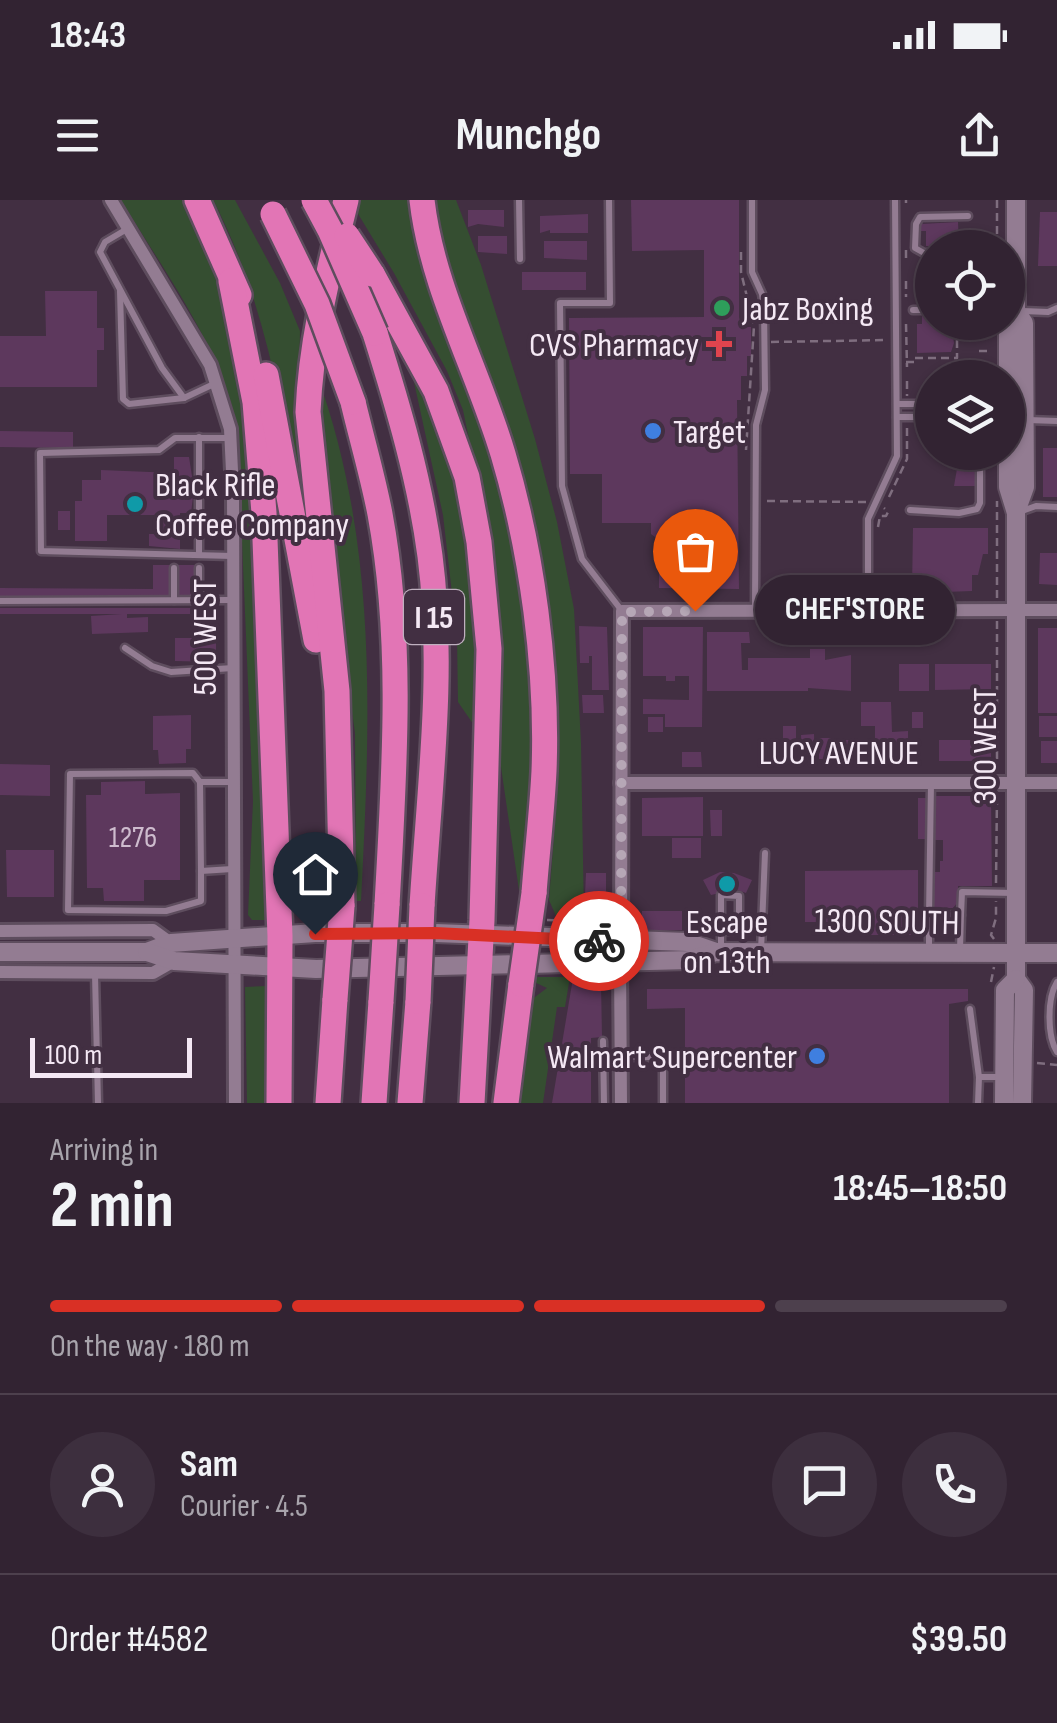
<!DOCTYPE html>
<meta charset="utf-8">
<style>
:root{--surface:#322332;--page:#3d2f3e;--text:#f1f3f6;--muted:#a8a4ac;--line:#4d404d;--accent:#d93025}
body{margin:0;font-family:"Sofia Sans Condensed",sans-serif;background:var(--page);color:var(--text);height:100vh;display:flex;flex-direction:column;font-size:38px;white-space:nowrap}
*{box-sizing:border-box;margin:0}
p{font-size:32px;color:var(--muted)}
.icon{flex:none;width:55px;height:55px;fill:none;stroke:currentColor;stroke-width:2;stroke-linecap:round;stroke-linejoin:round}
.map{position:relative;height:903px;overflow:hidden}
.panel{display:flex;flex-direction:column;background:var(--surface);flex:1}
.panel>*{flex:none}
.tools{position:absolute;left:915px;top:30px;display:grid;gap:20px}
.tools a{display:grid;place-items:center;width:110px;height:110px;border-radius:50%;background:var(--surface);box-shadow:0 2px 8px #0004,0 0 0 2px var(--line);font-size:50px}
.scale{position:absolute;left:30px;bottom:25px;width:162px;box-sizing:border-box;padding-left:10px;border:5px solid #f4e8f4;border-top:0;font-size:28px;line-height:35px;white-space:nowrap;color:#f4e8f4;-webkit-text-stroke:8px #422f42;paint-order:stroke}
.pin{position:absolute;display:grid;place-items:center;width:85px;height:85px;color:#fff;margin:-102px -42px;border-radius:50% 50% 50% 0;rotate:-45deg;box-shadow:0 0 10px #0007}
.pin .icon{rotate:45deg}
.courier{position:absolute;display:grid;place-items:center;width:100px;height:100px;margin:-50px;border:8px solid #d93025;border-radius:50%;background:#fff;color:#222;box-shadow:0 2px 12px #0007}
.bubble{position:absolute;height:70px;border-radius:35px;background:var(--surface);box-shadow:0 2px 8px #0004,0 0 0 2px var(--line);font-size:32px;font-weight:700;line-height:70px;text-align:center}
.headline em{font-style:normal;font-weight:700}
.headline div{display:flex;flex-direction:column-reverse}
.headline{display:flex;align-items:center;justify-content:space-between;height:170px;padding:0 50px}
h1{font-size:65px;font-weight:700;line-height:75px}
.bar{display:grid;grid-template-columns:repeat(4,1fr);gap:15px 10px;align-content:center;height:120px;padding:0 50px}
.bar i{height:12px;border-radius:8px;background:var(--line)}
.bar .active{background:var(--accent)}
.bar p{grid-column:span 4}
.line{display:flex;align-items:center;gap:25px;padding:0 50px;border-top:2px solid var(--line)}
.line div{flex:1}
.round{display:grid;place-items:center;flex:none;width:105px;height:105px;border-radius:52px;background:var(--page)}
.status{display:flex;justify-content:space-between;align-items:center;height:70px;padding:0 50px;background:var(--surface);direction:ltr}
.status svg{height:28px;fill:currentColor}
header{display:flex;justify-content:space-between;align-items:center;height:130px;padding:0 50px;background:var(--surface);font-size:45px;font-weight:700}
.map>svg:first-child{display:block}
</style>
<div class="status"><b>18:43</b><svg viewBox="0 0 49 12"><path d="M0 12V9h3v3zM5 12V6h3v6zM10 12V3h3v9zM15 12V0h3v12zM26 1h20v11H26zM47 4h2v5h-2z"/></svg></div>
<header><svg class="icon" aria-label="menu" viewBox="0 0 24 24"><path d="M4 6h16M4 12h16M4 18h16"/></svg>Munchgo<svg class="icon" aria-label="share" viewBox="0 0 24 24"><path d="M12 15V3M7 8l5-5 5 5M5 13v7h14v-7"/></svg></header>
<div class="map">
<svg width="1057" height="903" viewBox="0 0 1057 903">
<rect width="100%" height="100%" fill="#422f42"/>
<g fill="#354e31">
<path d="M121,0H186L223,91L252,256L267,720H252L248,715L253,601L237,224C217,142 164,71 121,0Z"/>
<path d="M213,0H235L280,83L300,131L298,230L306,304L299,306C281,201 263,96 213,0Z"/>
<polygon points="353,0 412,0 478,210 510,324 531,459 535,573 521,704 496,533 500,461 493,357 463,210 447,171 394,73 352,4"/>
<polygon points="432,0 456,0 481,65 535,239 557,322 574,409 581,543 584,717 556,716 549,700 556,609 556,524 498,200 447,59"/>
<path d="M407,150C419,178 433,206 444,235C477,324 477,435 476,528L458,502L457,437L443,315Z"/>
<path d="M317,175C379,345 370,524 361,701H356L355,533L322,296Z"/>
<polygon points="535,777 570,777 565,807 557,807 543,903 520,903 531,800 547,788 534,782"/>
<polygon points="266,786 270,794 265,820 269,836 268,903 247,903 245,787"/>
</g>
<g fill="#5d385d">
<polygon points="631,0 739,0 739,117 741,127 751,127 751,156 747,156 747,176 741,176 741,200 737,200 739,389 659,388 659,340 651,334 651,323 602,323 602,274 570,274 569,118 704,117 704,50 632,51"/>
<polygon points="468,10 504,10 504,27 478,24 468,27"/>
<polygon points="1040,12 1057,12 1057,66 1038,66"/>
<polygon points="588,14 588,33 550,33 550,30 540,33 540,16"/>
<polygon points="958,22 959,48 926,46 926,31 921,31 921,24"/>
<polygon points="478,36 507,36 507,54 478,52"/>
<polygon points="544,41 587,41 587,60 544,58"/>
<rect x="522" y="72" width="64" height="18"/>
<polygon points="45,91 97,91 97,128 104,128 104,150 97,150 97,187 0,187 0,136 46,136"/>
<polygon points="922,103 932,103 935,124 951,124 954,143 951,152 917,153 917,124 922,124"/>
<polygon points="0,231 73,232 73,248 0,247"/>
<rect x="1043" y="248" width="14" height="49"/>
<polygon points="954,252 973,252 976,286 954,286 958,263 954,263"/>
<polygon points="174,257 189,257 194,289 191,313 180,313 180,349 149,346 149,334 154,334 154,315 107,315 107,341 75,341 75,301 82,301 82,280 101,280 101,270 174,273"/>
<rect x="58" y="311" width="12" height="19"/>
<polygon points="913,328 988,328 988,354 983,354 978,375 972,375 972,391 916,393 915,389 912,389"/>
<polygon points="1040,353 1057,353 1057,385 1039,384"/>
<polygon points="153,365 170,365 170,396 0,396 0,388 153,389"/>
<rect x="177" y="365" width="17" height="31"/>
<polygon points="0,408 205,408 205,414 127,414 127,418 148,417 148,432 92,434 91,416 122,414 0,414"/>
<polygon points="579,426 607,427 609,490 592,490 592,456 589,456 589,463 580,463"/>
<polygon points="643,427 703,427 702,527 665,527 665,514 643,514 643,499 689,500 689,476 675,476 675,481 666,481 666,476 643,476"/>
<rect x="1038" y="428" width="19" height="85"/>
<polygon points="707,432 749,432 750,443 741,443 742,470 748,470 748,458 810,458 810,449 825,449 825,460 851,455 851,491 808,488 808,491 707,491"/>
<polygon points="175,438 216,438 216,462 175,461"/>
<rect x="899" y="464" width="30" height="27"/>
<polygon points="935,464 991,464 991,489 935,490"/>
<polygon points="582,495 603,495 604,513 583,513"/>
<polygon points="861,502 891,502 892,532 908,531 908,553 904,553 904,557 875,554 875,526 861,526"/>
<rect x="912" y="512" width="11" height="16"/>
<polygon points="191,515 191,549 186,549 186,563 159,564 158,550 153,550 153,516"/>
<rect x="1039" y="516" width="18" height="21"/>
<rect x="648" y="517" width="15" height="15"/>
<rect x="783" y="526" width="13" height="16"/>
<polygon points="814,534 815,560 802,560 801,535"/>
<polygon points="819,538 832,538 833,559 819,559"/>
<rect x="838" y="540" width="13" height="21"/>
<rect x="939" y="540" width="52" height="21"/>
<rect x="1041" y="541" width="16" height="22"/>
<polygon points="682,552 701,552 702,567 682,567"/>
<polygon points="0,564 50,565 50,596 0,595"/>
<polygon points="145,581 145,594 180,593 180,680 144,680 144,701 104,701 103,688 87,688 86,595 101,595 101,582"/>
<polygon points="932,596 991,596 992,686 958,686 958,702 953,708 934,708 934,672 940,672 940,661 943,661 943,640 932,640"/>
<polygon points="703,597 703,636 642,636 642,598"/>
<rect x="918" y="598" width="11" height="41"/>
<polygon points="710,610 722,610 722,636 711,636"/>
<rect x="672" y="638" width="29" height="20"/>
<polygon points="6,650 54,650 54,697 7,697"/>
<polygon points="918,670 918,735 863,735 863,722 805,722 805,671"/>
<polygon points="720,672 734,673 752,680 746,693 729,687 729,691 711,695 703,680"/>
<polygon points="586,673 606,673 606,695 585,695"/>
<polygon points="642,711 682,711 682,730 641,731"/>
<polygon points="595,777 601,782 602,837 591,838 591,903 552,903 573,778"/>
<polygon points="647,789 968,789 968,801 949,804 949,903 685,903 685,808 647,809"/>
</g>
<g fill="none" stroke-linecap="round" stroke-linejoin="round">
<g stroke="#5e4d5e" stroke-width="11">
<g id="service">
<polyline points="519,0 520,59"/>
<polyline points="609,0 610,103 560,103 562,286 582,359 622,411"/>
<polyline points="752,0 752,72 762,94 764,108 765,190 756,225 755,410"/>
<polyline points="127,29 105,42 100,52 162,168 184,198 216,183"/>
<polyline points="932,53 924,53 915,48 916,24 920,17 968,16"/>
<polyline points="120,91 123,199 129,204 184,198"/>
<polyline points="913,110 932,110"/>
<polyline points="1023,111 1048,112 1057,108"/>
<polyline points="971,122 973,129"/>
<polyline points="897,204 932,204"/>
<polyline points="897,217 932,217"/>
<polyline points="1028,220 1057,221"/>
<polyline points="927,234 932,234"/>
<polyline points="199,237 199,355"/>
<polyline points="228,238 175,238 159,250 40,253 41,351 232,356"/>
<polyline points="910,310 959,313 977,309 980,303 980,252"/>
<polyline points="1022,311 1036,306 1057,307"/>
<polyline points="174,368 174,400"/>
<polyline points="199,400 199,368"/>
<polyline points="0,401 232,400"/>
<polyline points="868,409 868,319 897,256 895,0"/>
<polyline points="125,448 152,466 171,472 233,468"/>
<polyline points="200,582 193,573 70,574 68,710 166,711 201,701 201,671"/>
<polyline points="232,669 201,671 200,582 233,582"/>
<polyline points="929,716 931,583"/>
<polyline points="960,749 961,715"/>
<polyline points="929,750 929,716 961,715 962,692 1015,693"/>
<polyline points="721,751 721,695 739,696 739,731 721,731"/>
<polyline points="761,751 765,653"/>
<polyline points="95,774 98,903"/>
<path d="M1057,782C1047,798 1047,836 1057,852"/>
<polyline points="970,809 979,877 978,903"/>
<polyline points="603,841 604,903"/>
<polyline points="621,857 663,857 663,903"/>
<polyline points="979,877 1002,877"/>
</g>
</g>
<g stroke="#5e4d5e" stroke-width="18">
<g id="minor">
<polyline points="111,0 210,165 230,229 233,292 235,903"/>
<polyline points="621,583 1057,583"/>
<polyline points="0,731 153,730 171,743"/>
<polyline points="621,741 622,411 1057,410"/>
<polyline points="620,760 621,903"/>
<polyline points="0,772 153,773 174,761"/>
</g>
</g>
<g stroke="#5e4d5e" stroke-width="22">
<g id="secondary">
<polyline points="1016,0 1016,111 1024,123 1025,287 1016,312"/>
<polyline points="1008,207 1008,123 1016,111"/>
<polyline points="1008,216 1008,287 1016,313 1016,779 1024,790 1022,903"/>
<polyline points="0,752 147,752 171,743 315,733 435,733 687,742 716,752"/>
<polyline points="147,752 174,761 316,769 690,760 716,752 1057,753"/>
<polyline points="1004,903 1005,790 1016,779"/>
</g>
</g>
<g stroke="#5e4d5e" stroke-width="30">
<g id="motorway">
<polyline points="197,0 239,95"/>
<path d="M422,0C432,88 478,170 503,254C532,351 548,470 544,571C542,612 537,653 534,693"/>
<polyline points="372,74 436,191 467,277 479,342 489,449 482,720 472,903"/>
<polyline points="231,81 255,202 264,313 280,736 279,903"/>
<path d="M375,133C398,206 420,280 430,356C445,471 429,591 422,706"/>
<polyline points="266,175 316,440"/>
<path d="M353,202C362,240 373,277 380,314C404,443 394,576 387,705"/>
<path d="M342,706L337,491L308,212C311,139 329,71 346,0"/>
<polyline points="328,903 335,799"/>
<polyline points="374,903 381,801"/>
<polyline points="410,903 418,801"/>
<polyline points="506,903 521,784"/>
</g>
</g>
<g stroke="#7f6e7f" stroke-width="2.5" stroke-dasharray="8 5" stroke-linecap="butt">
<polyline points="906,0 906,3"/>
<polyline points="997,0 997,48"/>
<polyline points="906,50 906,63"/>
<polyline points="741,52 741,72 754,126 746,250"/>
<polyline points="906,81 906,97"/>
<polyline points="906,124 907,167"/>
<polyline points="771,142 888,140"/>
<polyline points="979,151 990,151"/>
<polyline points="906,162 915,162 915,158 957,158 957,129"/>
<polyline points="907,181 907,196"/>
<polyline points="889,297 907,259 907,224"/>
<polyline points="767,301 868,302"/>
<polyline points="878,327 880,316 886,316 888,312 884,308"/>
<polyline points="997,398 997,301"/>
<polyline points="997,421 997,573"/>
<polyline points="996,683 997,596"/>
<polyline points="547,720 608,722"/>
<polyline points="994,739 991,735 996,718 996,701"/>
<polyline points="991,782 994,767"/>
<polyline points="1037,863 1057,865"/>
</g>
<use href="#service" stroke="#937c92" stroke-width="6"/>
<use href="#minor" stroke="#937c92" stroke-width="12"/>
<use href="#secondary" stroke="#937c92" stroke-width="18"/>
<use href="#motorway" stroke="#e275b5" stroke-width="25"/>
<g stroke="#5e4d5e" stroke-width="30" stroke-linecap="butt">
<g id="motorway-bridge">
<polyline points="314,0 330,30 375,133"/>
<polyline points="273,14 317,104 353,202"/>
<polyline points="347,36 372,74"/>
<polyline points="521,784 534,693"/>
<polyline points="335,799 342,706"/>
<polyline points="381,801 387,705"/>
<polyline points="418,801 422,706"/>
</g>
</g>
<use href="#motorway-bridge" stroke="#e275b5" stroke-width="25"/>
</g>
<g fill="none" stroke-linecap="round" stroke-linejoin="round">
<polyline stroke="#b6a7b6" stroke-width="10" stroke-dasharray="0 18" points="599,741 621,741 622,412 695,411"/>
<polyline stroke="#d93025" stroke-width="12" points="315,734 435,733 599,741"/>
</g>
<circle fill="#2e9e5b" stroke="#422f42" stroke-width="4" cx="722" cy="108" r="10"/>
<path fill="#e0444e" stroke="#422f42" stroke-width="4" d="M714 129h10v10h10v10h-10v10h-10v-10h-10v-10h10z"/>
<g fill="#3f7fe0" stroke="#422f42" stroke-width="4">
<circle cx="653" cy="231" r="10"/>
<circle cx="817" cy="856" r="10"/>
</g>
<g fill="#0f9aa8" stroke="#422f42" stroke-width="4">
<circle cx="135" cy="304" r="10"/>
<circle cx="727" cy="684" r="10"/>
</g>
<g text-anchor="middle" stroke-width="8" stroke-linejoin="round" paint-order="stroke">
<g font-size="30" fill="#cebcce">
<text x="133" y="647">1276</text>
</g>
<rect fill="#422f42" stroke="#bfb0bf" stroke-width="2.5" x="404" y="390" width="60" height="54" rx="8"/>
<g font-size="32" font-weight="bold" fill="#f4e8f4">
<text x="434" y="428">I 15</text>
</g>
<g font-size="35" fill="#f4e8f4" stroke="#422f42" text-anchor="start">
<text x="742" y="120">Jabz Boxing</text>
<text x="699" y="156" text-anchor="end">CVS Pharmacy</text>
<text x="673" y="243">Target</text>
<text x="155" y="296">Black Rifle<tspan x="155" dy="40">Coffee Company</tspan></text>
<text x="727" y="733" text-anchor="middle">Escape<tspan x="727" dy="40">on 13th</tspan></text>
<text x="797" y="868" text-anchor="end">Walmart Supercenter</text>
</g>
<g font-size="35" fill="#f4e8f4" stroke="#422f42">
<text transform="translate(204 437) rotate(-90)" y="12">500 WEST</text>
<text transform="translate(984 546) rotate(-90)" y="12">300 WEST</text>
<text x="839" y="564">LUCY AVENUE</text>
<text transform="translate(887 721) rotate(1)" y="12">1300 SOUTH</text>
</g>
</g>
</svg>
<div class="tools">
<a><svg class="icon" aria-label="locate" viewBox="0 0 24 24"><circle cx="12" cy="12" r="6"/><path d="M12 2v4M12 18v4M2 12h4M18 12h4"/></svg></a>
<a><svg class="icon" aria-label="layers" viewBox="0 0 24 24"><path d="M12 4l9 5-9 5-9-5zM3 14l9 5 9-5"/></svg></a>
</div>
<div class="scale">100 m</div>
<div class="pin" style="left:695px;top:411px;background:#ea580c"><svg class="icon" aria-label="bag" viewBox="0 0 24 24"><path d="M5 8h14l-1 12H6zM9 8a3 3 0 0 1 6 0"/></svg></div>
<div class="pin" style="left:315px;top:734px;background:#1f2937"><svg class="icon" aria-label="home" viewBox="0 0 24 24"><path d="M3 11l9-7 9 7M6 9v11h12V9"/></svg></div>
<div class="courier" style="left:599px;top:741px"><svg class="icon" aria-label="bike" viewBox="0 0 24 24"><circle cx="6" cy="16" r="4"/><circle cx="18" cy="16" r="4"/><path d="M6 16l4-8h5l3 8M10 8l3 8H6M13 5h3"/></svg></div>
<div class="bubble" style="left:755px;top:375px;width:200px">CHEF'STORE</div>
</div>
<section class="panel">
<div class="headline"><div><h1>2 min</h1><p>Arriving in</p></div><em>18:45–18:50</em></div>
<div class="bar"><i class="active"></i><i class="active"></i><i class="active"></i><i></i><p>On the way · 180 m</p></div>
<div class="line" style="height:180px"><a class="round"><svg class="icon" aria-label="person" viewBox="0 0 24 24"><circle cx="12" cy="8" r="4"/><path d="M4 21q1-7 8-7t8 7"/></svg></a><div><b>Sam</b><p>Courier · 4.5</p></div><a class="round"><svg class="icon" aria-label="chat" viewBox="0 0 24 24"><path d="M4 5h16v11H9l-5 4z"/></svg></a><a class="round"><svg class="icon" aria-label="phone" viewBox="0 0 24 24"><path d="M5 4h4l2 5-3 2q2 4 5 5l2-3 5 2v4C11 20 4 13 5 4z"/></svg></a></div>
<div class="line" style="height:130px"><div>Order #4582</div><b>$39.50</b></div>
</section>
